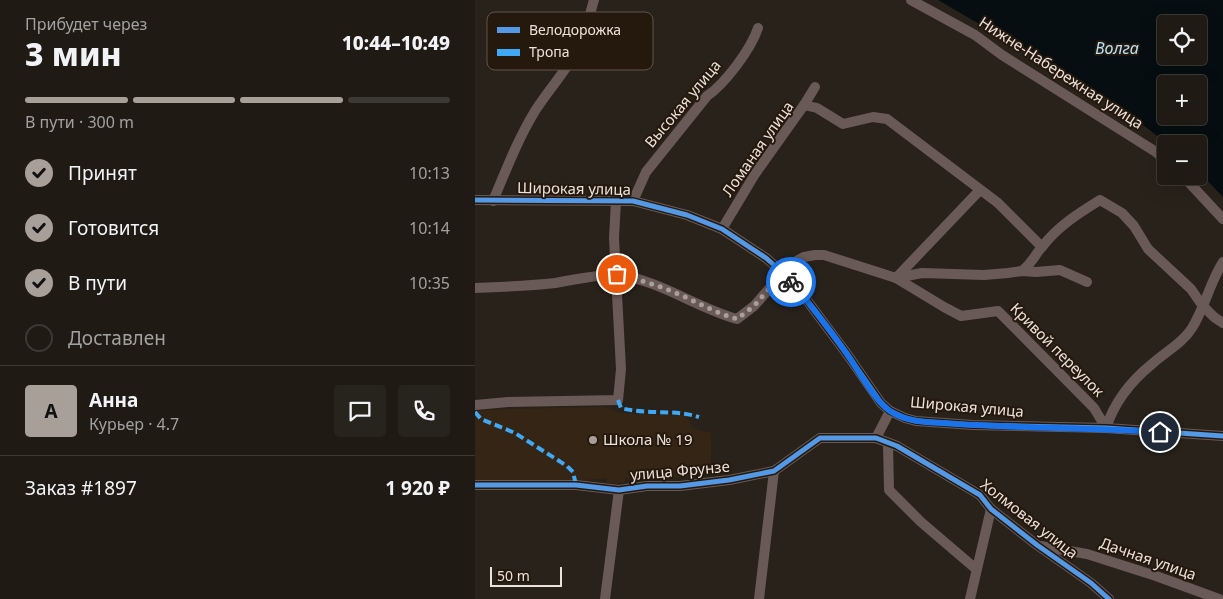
<!DOCTYPE html>
<html lang="ru">
<meta charset="utf-8">
<style>
:root{--surface:#1f1a14;--page:#27231d;--text:#f1f3f6;--muted:#a1a1a0;--line:#3c3834;--accent:#a89f98}
body{margin:0;font-family:"Noto Sans",sans-serif;background:var(--page);color:var(--text);height:100vh;display:flex;flex-direction:column;font-size:19px;white-space:nowrap}
*{box-sizing:border-box;margin:0}
p{font-size:16px;color:var(--muted)}
.icon{flex:none;width:28px;height:28px;fill:none;stroke:currentColor;stroke-width:2;stroke-linecap:round;stroke-linejoin:round}
.map{position:relative;flex:1;overflow:hidden}
.details{display:flex;flex-direction:column;background:var(--surface);width:475px}
.details>*{flex:none}
.controls{position:absolute;left:682px;top:15px;display:grid;gap:10px}
.controls a{display:grid;place-items:center;width:50px;height:50px;border-radius:5px;background:var(--surface);box-shadow:0 5px 20px #0002,0 0 0 1px var(--line);font-size:25px}
.scale{position:absolute;left:15px;bottom:12px;width:72px;box-sizing:border-box;padding-left:5px;border:2px solid #ece2db;border-top:0;font-size:14px;line-height:18px;white-space:nowrap;color:#ece2db;-webkit-text-stroke:4px #25180c;paint-order:stroke}
.pin{position:absolute;display:grid;place-items:center;width:42px;height:42px;color:#fff;margin:-21px;border:2px solid #fff;border-radius:50%;box-shadow:0 1px 5px #0007}
.courier{position:absolute;display:grid;place-items:center;width:50px;height:50px;margin:-25px;border:4px solid #1a73e8;border-radius:50%;background:#fff;color:#222;box-shadow:0 1px 6px #0007}
.head em{font-style:normal;font-weight:800}
.head div{display:flex;flex-direction:column-reverse}
.head{display:flex;align-items:center;justify-content:space-between;height:85px;padding:0 25px}
h1{font-size:32px;font-weight:800;line-height:38px}
.bar{display:grid;grid-template-columns:repeat(4,1fr);gap:8px 5px;align-content:center;height:60px;padding:0 25px}
.bar i{height:6px;border-radius:4px;background:var(--line)}
.bar .on{background:var(--accent)}
.bar p{grid-column:span 4}
.line{display:flex;align-items:center;gap:12px;padding:0 25px;border-top:1px solid var(--line)}
.line div{flex:1}
.round{display:grid;place-items:center;flex:none;width:52px;height:52px;border-radius:5px;background:var(--page)}
ol{padding:0 25px;list-style:none}
li{display:flex;align-items:center;gap:15px;height:55px}
li p{margin-inline-start:auto}
li .icon{padding:5px;border-radius:50%;background:var(--accent);color:#111;stroke-width:4}
li:last-child{color:var(--muted)}
li i{width:28px;height:28px;border:2px solid var(--line);border-radius:50%}
main{display:flex;flex:1;min-height:0}
.map>svg:first-child{display:block}
</style>
<main>
<section class="details">
<div class="head"><div><h1>3 мин</h1><p>Прибудет через</p></div><em>10:44–10:49</em></div>
<div class="bar"><i class="on"></i><i class="on"></i><i class="on"></i><i></i><p>В пути · 300 m</p></div>
<ol>
<li><svg class="icon" aria-label="check" viewBox="0 0 24 24"><path d="M5 12l5 5 9-10"/></svg>Принят<p>10:13</p></li>
<li><svg class="icon" aria-label="check" viewBox="0 0 24 24"><path d="M5 12l5 5 9-10"/></svg>Готовится<p>10:14</p></li>
<li><svg class="icon" aria-label="check" viewBox="0 0 24 24"><path d="M5 12l5 5 9-10"/></svg>В пути<p>10:35</p></li>
<li><i></i>Доставлен</li>
</ol>
<div class="line" style="height:90px"><b class="round" style="background:var(--accent);color:#111">А</b><div><b>Анна</b><p>Курьер · 4.7</p></div><a class="round"><svg class="icon" aria-label="chat" viewBox="0 0 24 24"><path d="M4 5h16v11H9l-5 4z"/></svg></a><a class="round"><svg class="icon" aria-label="phone" viewBox="0 0 24 24"><path d="M5 4h4l2 5-3 2q2 4 5 5l2-3 5 2v4C11 20 4 13 5 4z"/></svg></a></div>
<div class="line" style="height:65px"><div>Заказ #1897</div><b>1 920 ₽</b></div>
</section>
<div class="map">
<svg width="748" height="599" viewBox="0 0 748 599">
<rect width="100%" height="100%" fill="#29221b"/>
<polygon fill="#352515" points="130,407 145,413 211,416 218,428 236,433 236,468 217,469 216,477 150,478 150,483 132,483 132,478 100,481 0,480 0,411 33,409"/>
<path fill="#060e12" fill-rule="evenodd" d="M463,0H748V197L724,172V144H693L635,100ZM691,24H724V56H691ZM691,84H724V116H691Z"/>
<g fill="none" stroke-linecap="round" stroke-linejoin="round">
<g stroke="#6a5a57" stroke-width="10">
<polyline points="436,0 500,35 527,55 681,152 691,161"/>
<polyline points="329,105 340,87"/>
<polyline points="708,176 748,219"/>
<polyline points="0,200 158,201 212,215 247,229 291,258 308,273 328,295 372,354 406,403 415,411 430,418 441,421 498,425 631,428 748,436"/>
<path d="M18,201C31,170 43,139 60,111C74,89 92,70 104,47C112,32 114,16 119,0"/>
<path d="M158,201L171,172L232,96C250,84 276,49 283,28"/>
<polyline points="247,229 280,174 329,105 342,108 368,124 398,117 412,119 523,203 567,247"/>
<path d="M547,271C559,261 558,257 567,247C583,226 604,213 625,200L647,213L659,226L673,249L716,289L727,305L739,317L748,323"/>
<polyline points="421,278 447,273 509,275 533,273 547,271 561,272 585,270 612,282"/>
<polyline points="421,278 505,190"/>
<path d="M0,288C27,287 54,286 80,283C96,280 131,273 144,275C186,281 222,308 262,319L279,306L316,264L329,257L340,255H349L421,278L469,307L486,316L523,311L619,408L631,428"/>
<polyline points="0,405 33,402 143,400 146,369 139,238 141,201"/>
<path d="M631,428C639,403 656,381 677,364C690,352 708,343 717,328C730,307 735,282 748,262"/>
<polyline points="401,438 415,411"/>
<polyline points="413,443 414,490 446,522 501,569"/>
<polyline points="0,485 101,485 144,490 172,486 205,486 254,480 299,471 345,438 401,438 422,446 505,495 516,509 562,545 616,583 634,599"/>
<polyline points="565,546 612,554 681,576 744,599"/>
<polyline points="130,599 144,490"/>
<polyline points="284,599 299,471"/>
<polyline points="495,599 516,509"/>
</g>
<g stroke="#3fa9f5" stroke-width="4" stroke-dasharray="8 4" stroke-linecap="butt">
<path d="M143,400L146,408C171,415 199,409 224,417"/>
<polyline points="0,412 6,419 40,433 92,466 98,472 101,485"/>
</g>
<g stroke="#25180c" stroke-width="8">
<g id="cycleway">
<polyline points="0,200 158,201 212,215 247,229 291,258 308,273 328,295 372,354 406,403 415,411 430,418 441,421 498,425 631,428 748,436"/>
<polyline points="0,485 101,485 144,490 172,486 205,486 254,480 299,471 345,438 401,438 422,446 505,495 516,509 562,545 616,583 634,599"/>
</g>
</g>
<use href="#cycleway" stroke="#5399e6" stroke-width="5"/>
</g>
<g fill="none" stroke-linecap="round" stroke-linejoin="round">
<path stroke="#a89f98" stroke-width="5" stroke-dasharray="0 9" d="M142,274C162,279 182,285 201,293C222,302 241,313 262,319L279,306L308,273L316,282"/>
<path stroke="#1a73e8" stroke-width="6" d="M316,282C336,305 355,330 372,354C383,370 400,401 415,411C434,424 460,422 481,424C549,428 617,428 685,432"/>
</g>
<circle fill="#a89f98" stroke="#25180c" stroke-width="2" cx="118" cy="440" r="5"/>
<g text-anchor="middle" stroke-width="4" stroke-linejoin="round" paint-order="stroke">
<g font-size="15" fill="#ece2db" stroke="#25180c">
<text transform="translate(586 73) rotate(33)" y="5">Нижне-Набережная улица</text>
<text transform="translate(208 104) rotate(-50)" y="5">Высокая улица</text>
<text transform="translate(283 149) rotate(-55)" y="5">Ломаная улица</text>
<text transform="translate(99 189) rotate(1)" y="5">Широкая улица</text>
<text transform="translate(582 350) rotate(45)" y="5">Кривой переулок</text>
<text transform="translate(492 407) rotate(5)" y="5">Широкая улица</text>
<text transform="translate(205 471) rotate(-5)" y="5">улица Фрунзе</text>
<text transform="translate(554 519) rotate(38)" y="5">Холмовая улица</text>
<text transform="translate(673 559) rotate(19)" y="5">Дачная улица</text>
</g>
<g font-size="15" fill="#ece2db" stroke="#25180c" text-anchor="start">
<text x="128" y="445">Школа № 19</text>
</g>
<g font-size="16" font-style="italic" fill="#b6e3f9" stroke="#25180c">
<text x="642" y="54">Волга</text>
</g>
</g>
<rect x="12" y="12" width="166" height="58" rx="8" fill="#25180c" stroke="#61554a" stroke-width="1"/>
<rect x="22" y="27" width="23" height="6" fill="#5399e6"/>
<rect x="22" y="49" width="23" height="7" fill="#3fa9f5"/>
<g font-size="14" fill="#ece2db">
<text x="54" y="35">Велодорожка</text>
<text x="54" y="57">Тропа</text>
</g>
</svg>
<div class="controls">
<a><svg class="icon" aria-label="locate" viewBox="0 0 24 24"><circle cx="12" cy="12" r="6"/><path d="M12 2v4M12 18v4M2 12h4M18 12h4"/></svg></a>
<a>+</a>
<a>−</a>
</div>
<div class="scale">50 m</div>
<div class="pin" style="left:142px;top:274px;background:#ea580c"><svg class="icon" aria-label="bag" viewBox="0 0 24 24"><path d="M5 8h14l-1 12H6zM9 8a3 3 0 0 1 6 0"/></svg></div>
<div class="pin" style="left:685px;top:432px;background:#1f2937"><svg class="icon" aria-label="home" viewBox="0 0 24 24"><path d="M3 11l9-7 9 7M6 9v11h12V9"/></svg></div>
<div class="courier" style="left:316px;top:282px"><svg class="icon" aria-label="bike" viewBox="0 0 24 24"><circle cx="6" cy="16" r="4"/><circle cx="18" cy="16" r="4"/><path d="M6 16l4-8h5l3 8M10 8l3 8H6M13 5h3"/></svg></div>
</div>
</main>
